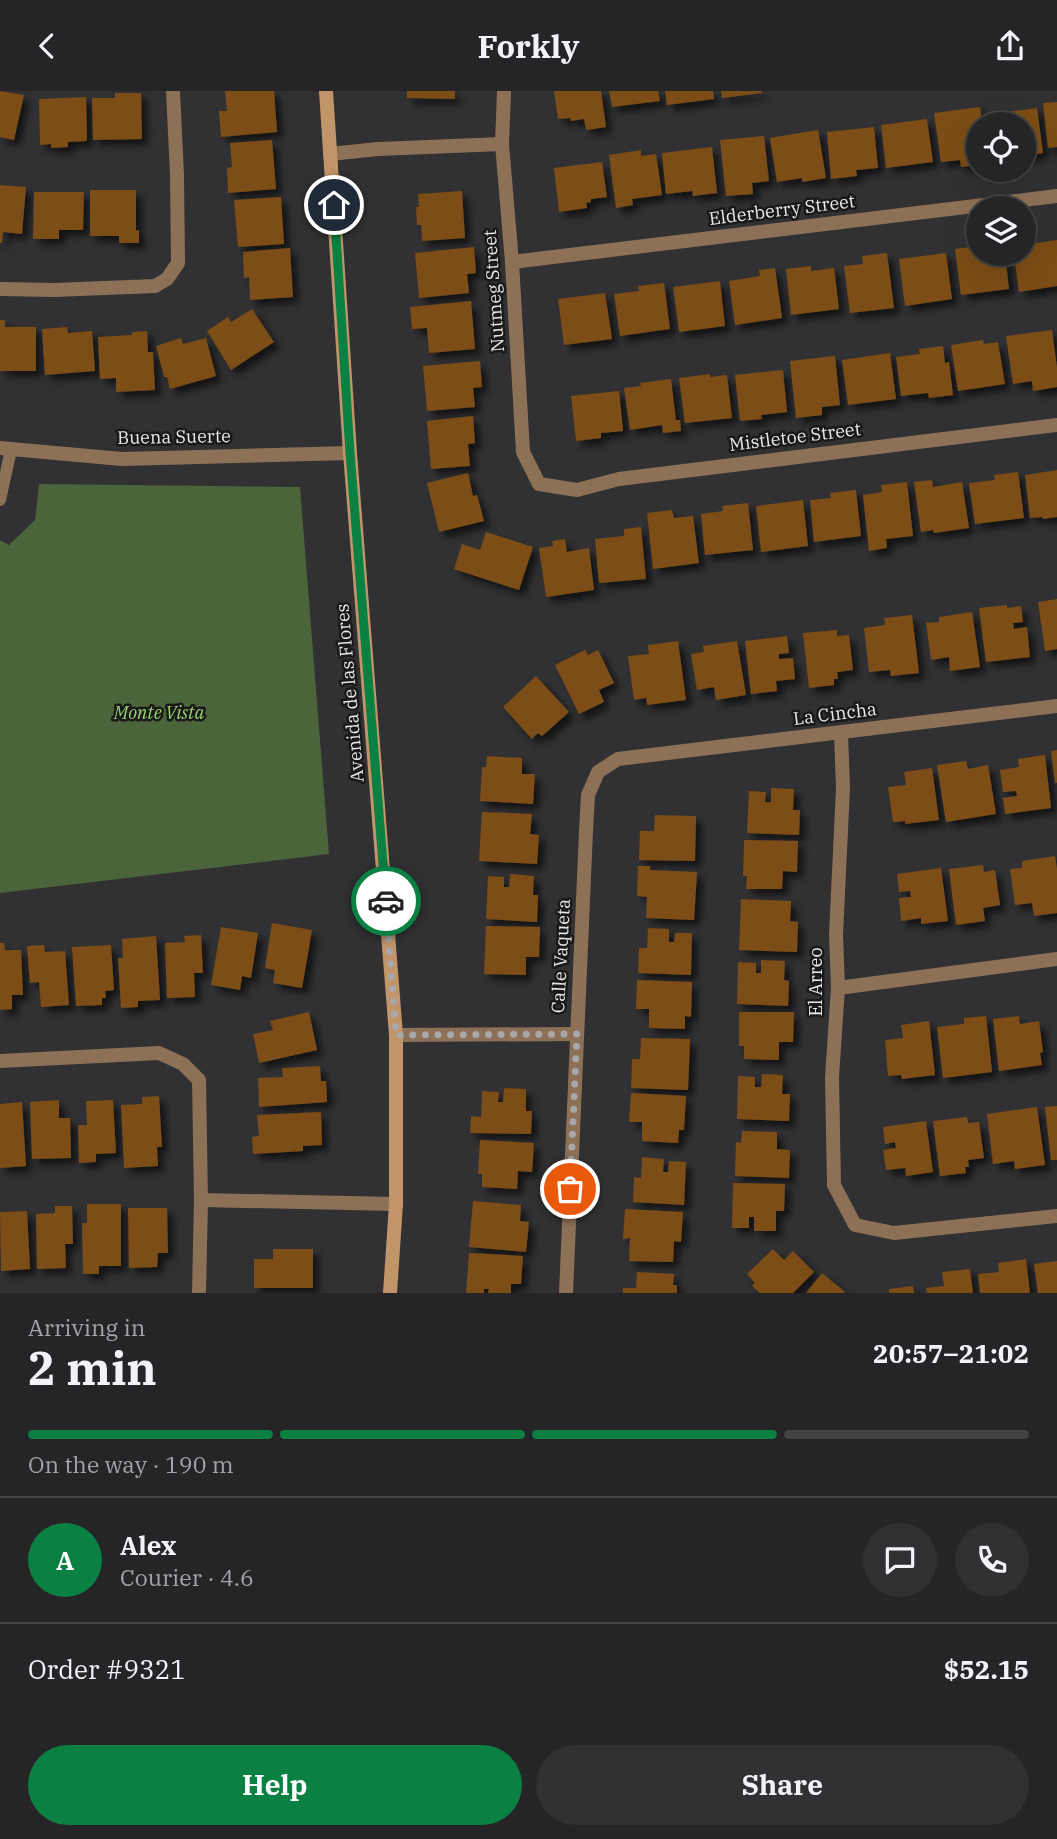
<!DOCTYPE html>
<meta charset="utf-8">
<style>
:root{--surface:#252426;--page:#313032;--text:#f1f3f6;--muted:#a3a4a7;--line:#424143;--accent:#0b8043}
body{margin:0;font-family:"IBM Plex Serif",serif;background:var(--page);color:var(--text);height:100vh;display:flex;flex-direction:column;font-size:26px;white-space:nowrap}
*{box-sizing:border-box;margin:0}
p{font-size:23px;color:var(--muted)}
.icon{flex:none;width:38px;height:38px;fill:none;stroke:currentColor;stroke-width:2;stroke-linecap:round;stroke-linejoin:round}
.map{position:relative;height:1202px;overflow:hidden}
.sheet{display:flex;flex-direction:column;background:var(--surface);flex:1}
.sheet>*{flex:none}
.buttons{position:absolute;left:966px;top:21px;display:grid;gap:14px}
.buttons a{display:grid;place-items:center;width:70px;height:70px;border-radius:50%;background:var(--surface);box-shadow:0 7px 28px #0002,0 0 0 2px var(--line);font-size:35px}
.pin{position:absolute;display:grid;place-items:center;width:60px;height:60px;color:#fff;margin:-30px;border:4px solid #fff;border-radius:50%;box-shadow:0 2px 7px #0007}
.courier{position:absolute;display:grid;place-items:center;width:70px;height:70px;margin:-35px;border:5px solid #0b8043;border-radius:50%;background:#fff;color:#222;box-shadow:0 2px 9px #0007}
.summary em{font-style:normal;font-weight:800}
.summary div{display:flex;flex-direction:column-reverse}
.summary{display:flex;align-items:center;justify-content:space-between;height:119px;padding:0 28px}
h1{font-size:46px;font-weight:800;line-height:52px}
.bar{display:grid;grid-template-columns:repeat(4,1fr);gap:10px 7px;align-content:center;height:84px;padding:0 28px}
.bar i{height:9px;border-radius:5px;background:var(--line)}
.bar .selected{background:var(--accent)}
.bar p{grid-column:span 4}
.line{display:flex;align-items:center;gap:18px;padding:0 28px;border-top:2px solid var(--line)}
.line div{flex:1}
.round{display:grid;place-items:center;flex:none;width:74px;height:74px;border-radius:37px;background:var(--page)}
.button{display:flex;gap:14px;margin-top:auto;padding:14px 28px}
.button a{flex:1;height:80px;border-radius:42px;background:var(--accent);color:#fff;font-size:28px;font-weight:800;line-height:80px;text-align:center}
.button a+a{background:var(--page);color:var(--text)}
header{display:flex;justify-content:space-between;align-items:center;height:91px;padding:0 28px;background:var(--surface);font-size:32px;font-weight:800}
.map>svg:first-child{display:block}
</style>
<header><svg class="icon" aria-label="back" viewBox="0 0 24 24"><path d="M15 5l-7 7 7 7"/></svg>Forkly<svg class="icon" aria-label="share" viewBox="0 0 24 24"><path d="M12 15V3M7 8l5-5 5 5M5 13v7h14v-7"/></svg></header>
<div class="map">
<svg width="1057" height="1202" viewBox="0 0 1057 1202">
<defs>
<filter id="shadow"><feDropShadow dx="6" dy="6" stdDeviation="3.5" flood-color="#0009"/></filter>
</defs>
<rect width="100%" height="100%" fill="#313033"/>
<polygon fill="#4b643a" points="39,393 300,396 329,763 0,802 0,449 9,454 35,429"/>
<g fill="#7c4d15" filter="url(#shadow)">
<polygon points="0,0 24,4 14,49 0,46"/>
<polygon points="225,0 274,0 277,41 221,46 219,20 227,20"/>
<polygon points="407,0 455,0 455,8 407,7"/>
<polygon points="554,0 601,0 606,36 586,39 584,28 571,30 570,27 558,28"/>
<polygon points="609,0 658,0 660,10 612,16"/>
<polygon points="665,0 713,0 714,8 667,14"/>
<polygon points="721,0 762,0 762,2 722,7"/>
<polygon points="115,2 141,2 142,48 93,49 92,7 115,7"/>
<polygon points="86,6 87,50 68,51 68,56 51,57 51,53 40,54 39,8"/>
<polygon points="1057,11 1057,56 1048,57 1043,12"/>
<polygon points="980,16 982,33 978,33 978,74 961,76 960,69 941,71 934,22"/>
<polygon points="1037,17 1043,62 1024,65 1024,33 989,33 987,24"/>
<polygon points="927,28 933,71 886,77 881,34"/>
<polygon points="874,36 878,77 856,79 857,85 831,88 827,41"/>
<polygon points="818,39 826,87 802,91 802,87 777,91 770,47"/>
<polygon points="764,45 769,90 752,92 753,103 726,105 720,49"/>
<polygon points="272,49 276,98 228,102 227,77 232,76 230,52"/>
<polygon points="712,56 717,102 693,105 692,100 666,103 662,62"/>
<polygon points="641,59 641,65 656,63 662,104 632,108 633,114 616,117 609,64"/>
<polygon points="602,71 607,106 591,108 591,111 586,112 587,117 559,121 554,77"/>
<polygon points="0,94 26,96 22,143 3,141 2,152 0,152"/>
<polygon points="90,99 136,99 136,140 139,139 139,152 119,152 119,145 90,145"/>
<polygon points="462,100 465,147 422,150 421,134 417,134 416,116 419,116 418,103"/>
<polygon points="34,101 84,101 83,139 59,139 59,148 33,148"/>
<polygon points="281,106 284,153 238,156 234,109"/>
<polygon points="1057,149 1057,195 1019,201 1014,163 1024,163 1024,154"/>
<polygon points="978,155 978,163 1005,163 1009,198 961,204 955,158"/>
<polygon points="474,156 476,182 467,183 469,202 419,207 415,162"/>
<polygon points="290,157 293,206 250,209 249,186 244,187 243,161"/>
<polygon points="887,162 894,217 850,222 844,175 863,173 862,165"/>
<polygon points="946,162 952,208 905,215 899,168"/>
<polygon points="811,175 811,180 834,177 839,218 791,224 786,178"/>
<polygon points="775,177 782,227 735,234 729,190 760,185 759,179"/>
<polygon points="720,190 725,235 679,241 673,196"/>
<polygon points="664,192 670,238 620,245 614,203 639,200 638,195"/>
<polygon points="605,202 612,248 564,254 558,208"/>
<polygon points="471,210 475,258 429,262 427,237 412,238 410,216"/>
<polygon points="252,218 274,251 231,279 207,240 228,226 231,231"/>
<polygon points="0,229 5,229 5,236 36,236 36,280 0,280"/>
<polygon points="67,236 68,242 92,240 95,280 45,284 42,238"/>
<polygon points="1052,239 1057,277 1057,296 1033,300 1032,290 1013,293 1006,245"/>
<polygon points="147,240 148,261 153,261 155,299 116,301 116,287 100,288 98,246 132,244 132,241"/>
<polygon points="181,247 183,253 206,247 216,285 170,298 167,286 164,286 156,255"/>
<polygon points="983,249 984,253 998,251 1005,293 958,300 951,254"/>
<polygon points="943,255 945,272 949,271 953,304 929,307 928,302 901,305 896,266 920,263 919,258"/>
<polygon points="890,262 896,308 848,314 842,269"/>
<polygon points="835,265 840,314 822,316 822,324 796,327 790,270"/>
<polygon points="480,270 482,296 473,297 475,316 427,320 423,275"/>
<polygon points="783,279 787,321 761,324 762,328 740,330 735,284"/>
<polygon points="710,283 710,286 727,284 732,327 685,332 679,287"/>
<polygon points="671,288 676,329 680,329 681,340 663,342 662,334 630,339 624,297 641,295 640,292"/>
<polygon points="619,300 623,340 601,342 601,347 576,350 571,305"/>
<polygon points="473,325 475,352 468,353 470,375 431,378 427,330"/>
<polygon points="1057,379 1057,426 1043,428 1042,426 1030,427 1025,384"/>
<polygon points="1018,381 1024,427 975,433 969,392 995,389 994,384"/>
<polygon points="468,382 473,405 477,404 484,430 439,441 427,392"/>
<polygon points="932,389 933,396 962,391 969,437 934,442 933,439 921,441 914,391"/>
<polygon points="907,391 913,445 886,448 887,457 869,460 863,404 882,401 881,394"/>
<polygon points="856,399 861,445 814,451 810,409 831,407 830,402"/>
<polygon points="803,409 808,455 761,461 756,415"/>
<polygon points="748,412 753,459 705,464 701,423 723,420 722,415"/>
<polygon points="672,419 674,427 693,425 699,472 653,478 647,422"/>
<polygon points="641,436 646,488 599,492 595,448 624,445 624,438"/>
<polygon points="486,441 533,456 519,499 454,478 462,453 480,459"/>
<polygon points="565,448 567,461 589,457 594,499 546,506 539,457 553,455 552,450"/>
<polygon points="1057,508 1057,558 1045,560 1038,511"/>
<polygon points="1007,514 1007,517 1021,515 1023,531 1013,532 1014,538 1027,536 1030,566 986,571 979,517"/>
<polygon points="972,521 980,576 950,580 949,566 931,569 926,532 939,531 939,526"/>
<polygon points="912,524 919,582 891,585 890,579 869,581 864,537 885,534 884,527"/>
<polygon points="837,539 837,545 849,544 853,579 837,581 838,588 834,588 834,594 809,597 803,542"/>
<polygon points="787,545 789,562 779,563 779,568 793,567 795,588 776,590 777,600 751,603 745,550"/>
<polygon points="678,550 686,609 647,614 646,607 634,609 628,565 649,563 648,554"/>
<polygon points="737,550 746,604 716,609 714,596 697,599 691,563 704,561 703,555"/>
<polygon points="585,559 588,564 598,559 614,592 599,599 604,611 579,623 555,574"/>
<polygon points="536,585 569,621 542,645 538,642 532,648 503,616"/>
<polygon points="1057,659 1057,692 1055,692 1051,660"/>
<polygon points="1045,664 1051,717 1005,723 1003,707 1017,705 1016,700 1003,701 1000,679 1019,676 1018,668"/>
<polygon points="487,665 522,667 522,683 535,683 533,713 480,710 482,676 486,676"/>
<polygon points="966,670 968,678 988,674 996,723 946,731 937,674"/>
<polygon points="932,677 939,729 905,733 905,730 893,731 888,696 906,694 904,681"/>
<polygon points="771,697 794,698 793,719 800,719 799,744 747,742 749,700 766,701 765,711 771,711"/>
<polygon points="482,721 532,723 530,743 539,744 537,773 479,770"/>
<polygon points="655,724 696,725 695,770 639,769 640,740 654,740"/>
<polygon points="744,749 798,750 797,781 783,780 782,798 746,798 747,785 743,785"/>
<polygon points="1055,765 1057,778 1057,822 1034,825 1032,812 1015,814 1010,778 1022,777 1022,770"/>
<polygon points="983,774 984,781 995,779 1000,814 983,817 985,830 956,834 949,778"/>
<polygon points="638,775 650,775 650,779 697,781 694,829 646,827 647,806 637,805"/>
<polygon points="941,777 948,830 921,833 921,827 901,830 899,807 911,806 910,800 899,801 897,783"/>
<polygon points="510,783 534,785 533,804 538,804 537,831 486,828 488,785 504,786 504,796 509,796"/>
<polygon points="741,808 791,810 790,830 798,831 797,861 739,859"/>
<polygon points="272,832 312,839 302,897 273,892 275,879 265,877"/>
<polygon points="486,835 540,836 539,866 526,866 526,884 484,883"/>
<polygon points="221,836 258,842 251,887 242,885 240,899 211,894"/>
<polygon points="648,837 669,838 669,851 674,851 675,842 692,842 691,884 638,882 639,857 647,857"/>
<polygon points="201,844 203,882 194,882 195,906 167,907 165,852 185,851 184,845"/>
<polygon points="156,845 160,909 138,910 138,916 121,917 118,867 123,867 122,848"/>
<polygon points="0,852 4,852 5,859 21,859 23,904 12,904 12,918 0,919"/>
<polygon points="44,854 45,861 65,860 69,914 41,916 39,891 30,892 27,855"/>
<polygon points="111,854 114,899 105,900 106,907 102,907 102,914 76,915 72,856"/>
<polygon points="761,869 785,870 784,889 789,890 788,915 737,913 738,871 756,872 756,882 761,882"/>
<polygon points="637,889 692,891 691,926 685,925 685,938 649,937 649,918 636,918"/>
<polygon points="309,921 317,959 259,972 253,943 273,939 270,930"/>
<polygon points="739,921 794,921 793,951 779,951 779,969 744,968 744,955 739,955"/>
<polygon points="986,925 992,981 943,987 937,936 964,933 964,927"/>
<polygon points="1019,925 1020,933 1039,930 1043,961 1040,962 1042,974 999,980 993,928"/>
<polygon points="929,930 935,984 902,988 901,984 888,985 885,949 903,947 901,934"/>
<polygon points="641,947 690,948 688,999 631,997 632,968 640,968"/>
<polygon points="320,975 321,990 326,990 327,1011 259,1016 258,987 283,986 282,977"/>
<polygon points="762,983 783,984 782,1003 790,1003 789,1030 737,1028 738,985 755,986 755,996 761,996"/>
<polygon points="504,997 526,998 526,1020 532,1020 531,1043 470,1042 471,1025 481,1026 482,1000 499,1001 498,1011 503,1011"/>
<polygon points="631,1002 686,1005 684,1039 679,1039 678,1052 642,1050 642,1031 629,1031"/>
<polygon points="159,1005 162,1056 157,1056 158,1075 124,1077 121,1014 142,1013 142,1006"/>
<polygon points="59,1009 59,1027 70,1027 71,1067 32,1068 30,1011"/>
<polygon points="113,1009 116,1062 96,1063 96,1071 79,1072 78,1034 87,1034 86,1010"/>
<polygon points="22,1011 26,1075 0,1077 0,1013"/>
<polygon points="1057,1015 1057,1069 1051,1069 1045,1016"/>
<polygon points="1037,1016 1045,1074 1015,1078 1014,1070 993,1073 987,1023"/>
<polygon points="321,1021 322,1054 303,1055 303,1060 253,1063 252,1046 259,1045 257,1024"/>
<polygon points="967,1026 968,1032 979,1031 984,1067 968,1069 969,1076 965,1076 966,1082 940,1085 933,1030"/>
<polygon points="926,1030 933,1081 906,1085 905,1077 886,1079 883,1059 896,1057 895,1051 885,1053 883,1036"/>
<polygon points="742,1040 777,1041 777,1058 790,1059 789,1087 735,1085 736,1051 741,1052"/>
<polygon points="480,1049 534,1052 532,1081 518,1080 517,1098 482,1096 482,1083 478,1083"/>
<polygon points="642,1066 664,1068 663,1081 668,1081 669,1070 686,1071 684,1114 633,1111 634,1086 641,1087"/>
<polygon points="733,1092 785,1093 784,1120 776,1120 776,1140 754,1140 754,1126 749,1126 749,1137 732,1137"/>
<polygon points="473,1110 521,1114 520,1130 529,1131 526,1161 469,1156"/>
<polygon points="87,1113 121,1113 121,1175 99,1175 99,1183 83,1183 82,1132 87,1132"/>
<polygon points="55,1115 72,1115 73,1153 65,1153 66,1177 37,1178 36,1123 55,1122"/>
<polygon points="128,1117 167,1117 168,1162 158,1162 157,1176 129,1177"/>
<polygon points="625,1118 683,1121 681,1151 674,1150 673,1171 629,1170 630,1147 623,1148"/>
<polygon points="27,1120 30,1178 1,1180 0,1121"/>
<polygon points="273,1158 313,1158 313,1197 254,1197 254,1168 273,1168"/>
<polygon points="773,1158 784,1169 793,1160 814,1181 793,1202 760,1202 752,1195 755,1192 747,1183"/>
<polygon points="469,1162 523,1165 521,1193 511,1193 511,1202 488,1202 489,1198 484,1198 484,1202 466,1202"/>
<polygon points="1026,1168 1030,1202 980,1202 978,1183 999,1181 998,1172"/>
<polygon points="1057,1170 1057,1202 1038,1202 1034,1173"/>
<polygon points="970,1178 973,1202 927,1202 926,1197 944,1195 942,1181"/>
<polygon points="637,1181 674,1183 673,1194 677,1194 677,1202 623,1202 623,1197 636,1197"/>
<polygon points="822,1182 845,1201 844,1202 806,1202"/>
<polygon points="913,1195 914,1202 889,1202 889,1198"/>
</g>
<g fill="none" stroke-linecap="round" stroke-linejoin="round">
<polyline stroke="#8d7157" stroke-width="12" points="0,409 11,359"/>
<g stroke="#8d7157" stroke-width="14">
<polyline points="504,0 502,53 512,171 523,361 539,393 577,399 619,388 1057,334"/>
<polyline points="330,63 378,58 502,53"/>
<polyline points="512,171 1057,105"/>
<polyline points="0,198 54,199 155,195 167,188 178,172 177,84 173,0"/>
<polyline points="841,642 843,697 836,844 838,897 832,986 834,1094 855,1134 894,1142 1057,1125"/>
<polyline points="838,897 1057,868"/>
<polyline points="396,944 577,943"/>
<polyline points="0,970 159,962 183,973 199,989 201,1109 199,1202"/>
<polyline points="201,1109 396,1113"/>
<polyline points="566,1202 586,740 588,704 598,681 618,668 1057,615"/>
</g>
<polyline stroke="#8d7157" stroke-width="14" points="0,357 122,368 350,362"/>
<polyline stroke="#c1946a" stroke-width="14" points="326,0 350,362 396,944 396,1113 390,1202"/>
</g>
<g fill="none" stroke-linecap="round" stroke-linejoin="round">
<polyline stroke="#a8a7a9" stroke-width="7" stroke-dasharray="0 12.6" points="386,810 396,944 577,943 570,1098"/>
<polyline stroke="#0b8043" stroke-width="9" points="334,114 350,362 386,810"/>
</g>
<g text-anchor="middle" stroke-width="5" stroke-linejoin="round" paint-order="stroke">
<g font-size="18" fill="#e8e7e9" stroke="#19191a">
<text transform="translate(782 119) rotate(-7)" y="6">Elderberry Street</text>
<text transform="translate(494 200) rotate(-94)" y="6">Nutmeg Street</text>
<text transform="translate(174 346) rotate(-1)" y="6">Buena Suerte</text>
<text transform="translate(795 346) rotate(-7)" y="6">Mistletoe Street</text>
<text transform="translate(350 602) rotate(-95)" y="6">Avenida de las Flores</text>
<text transform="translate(835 623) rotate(-7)" y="6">La Cincha</text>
<text transform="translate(561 865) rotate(-87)" y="6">Calle Vaqueta</text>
<text transform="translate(816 891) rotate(-90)" y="6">El Arreo</text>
</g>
<g font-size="18" font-style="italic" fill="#99d46f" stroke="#19191a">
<text x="159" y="628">Monte Vista</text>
</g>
</g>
</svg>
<div class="buttons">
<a><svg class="icon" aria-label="locate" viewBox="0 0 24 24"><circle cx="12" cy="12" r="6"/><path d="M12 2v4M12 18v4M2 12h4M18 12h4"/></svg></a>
<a><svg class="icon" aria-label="layers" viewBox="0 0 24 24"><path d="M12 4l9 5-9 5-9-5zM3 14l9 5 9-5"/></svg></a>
</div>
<div class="pin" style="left:570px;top:1098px;background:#ea580c"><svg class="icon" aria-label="bag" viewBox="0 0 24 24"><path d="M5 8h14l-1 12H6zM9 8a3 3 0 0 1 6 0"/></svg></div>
<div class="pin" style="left:334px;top:114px;background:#1f2937"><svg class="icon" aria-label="home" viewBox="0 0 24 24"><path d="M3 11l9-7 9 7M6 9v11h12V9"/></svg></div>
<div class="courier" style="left:386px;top:810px"><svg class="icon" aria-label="car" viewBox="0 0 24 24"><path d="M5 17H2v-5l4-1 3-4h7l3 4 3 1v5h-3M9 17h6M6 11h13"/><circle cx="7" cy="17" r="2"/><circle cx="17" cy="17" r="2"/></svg></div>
</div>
<section class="sheet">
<div class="summary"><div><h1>2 min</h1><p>Arriving in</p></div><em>20:57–21:02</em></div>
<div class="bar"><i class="selected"></i><i class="selected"></i><i class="selected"></i><i></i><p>On the way · 190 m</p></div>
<div class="line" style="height:126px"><b class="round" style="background:var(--accent);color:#fff">A</b><div><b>Alex</b><p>Courier · 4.6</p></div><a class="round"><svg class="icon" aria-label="chat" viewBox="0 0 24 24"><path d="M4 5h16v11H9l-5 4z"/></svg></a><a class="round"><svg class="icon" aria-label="phone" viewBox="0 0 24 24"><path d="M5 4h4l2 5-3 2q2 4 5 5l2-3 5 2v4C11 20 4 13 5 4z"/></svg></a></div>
<div class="line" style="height:91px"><div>Order #9321</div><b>$52.15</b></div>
<div class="button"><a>Help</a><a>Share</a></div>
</section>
